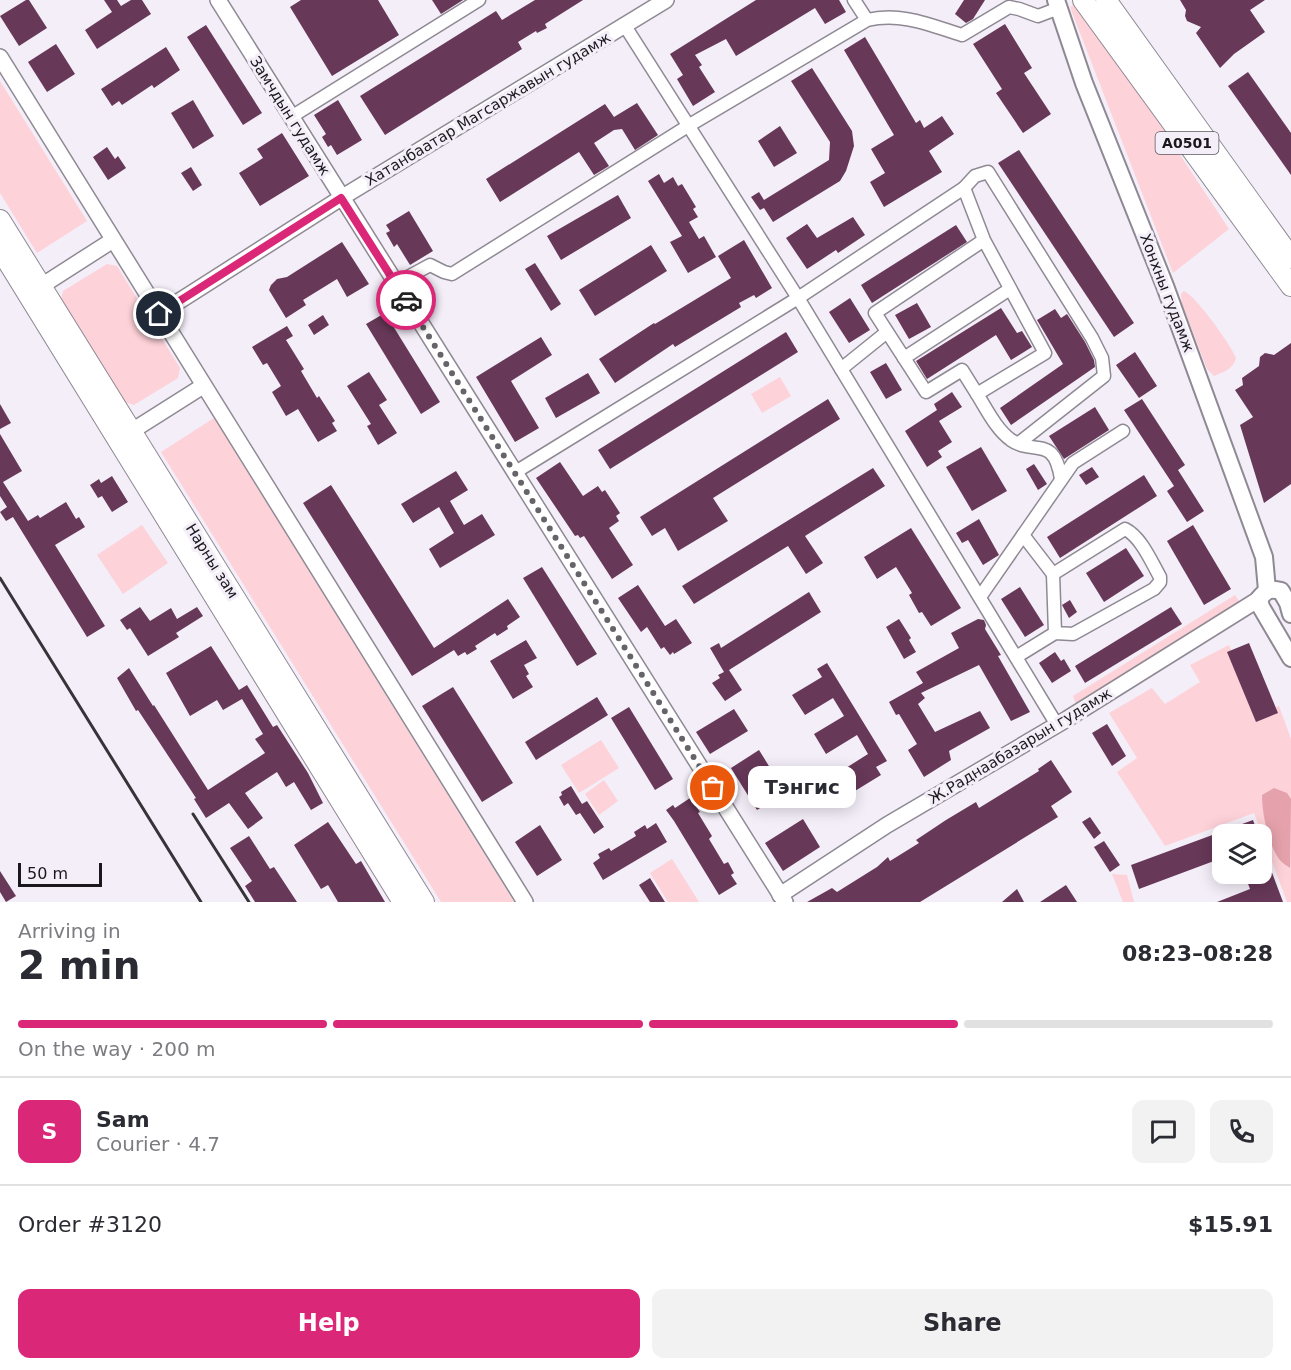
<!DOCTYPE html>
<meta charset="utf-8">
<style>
:root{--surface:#fff;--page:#f2f2f3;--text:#2b2b33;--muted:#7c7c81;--line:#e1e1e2;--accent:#db2777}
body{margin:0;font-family:"DejaVu Sans",sans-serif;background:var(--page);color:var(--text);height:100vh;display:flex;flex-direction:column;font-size:22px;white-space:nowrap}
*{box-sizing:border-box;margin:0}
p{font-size:20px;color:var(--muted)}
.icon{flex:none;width:33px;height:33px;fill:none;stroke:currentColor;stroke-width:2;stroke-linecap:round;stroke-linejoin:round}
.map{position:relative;height:902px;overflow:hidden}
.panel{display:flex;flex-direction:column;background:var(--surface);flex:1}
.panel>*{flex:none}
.buttons{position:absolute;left:1212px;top:824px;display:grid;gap:12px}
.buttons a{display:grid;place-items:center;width:60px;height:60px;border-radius:12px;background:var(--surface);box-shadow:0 3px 15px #0003;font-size:30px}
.scale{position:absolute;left:18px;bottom:15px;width:84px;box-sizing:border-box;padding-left:6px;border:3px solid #1a181c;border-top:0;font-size:16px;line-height:21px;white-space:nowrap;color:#1a181c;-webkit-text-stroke:4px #f4eef9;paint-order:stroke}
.pin{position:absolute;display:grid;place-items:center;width:51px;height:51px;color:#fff;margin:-26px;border:3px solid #fff;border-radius:50%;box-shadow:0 2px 6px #0007}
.courier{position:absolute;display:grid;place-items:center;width:60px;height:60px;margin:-30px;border:4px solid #db2777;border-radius:50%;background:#fff;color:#222;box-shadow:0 2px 8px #0007}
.bubble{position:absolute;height:42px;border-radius:12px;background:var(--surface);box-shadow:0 3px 15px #0003;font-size:20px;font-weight:600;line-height:42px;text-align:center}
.head em{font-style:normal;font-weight:600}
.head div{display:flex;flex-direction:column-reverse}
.head{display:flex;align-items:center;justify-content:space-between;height:102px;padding:0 18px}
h1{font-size:39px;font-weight:600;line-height:45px}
.bar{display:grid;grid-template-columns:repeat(4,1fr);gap:9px 6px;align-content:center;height:72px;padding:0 18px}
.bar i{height:8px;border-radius:4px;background:var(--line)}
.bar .current{background:var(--accent)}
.bar p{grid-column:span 4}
.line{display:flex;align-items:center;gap:15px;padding:0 18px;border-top:2px solid var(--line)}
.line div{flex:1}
.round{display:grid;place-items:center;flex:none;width:63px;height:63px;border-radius:12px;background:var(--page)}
.primary-button{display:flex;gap:12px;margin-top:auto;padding:12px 18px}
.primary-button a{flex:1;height:69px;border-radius:12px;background:var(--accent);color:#fff;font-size:24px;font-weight:600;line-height:69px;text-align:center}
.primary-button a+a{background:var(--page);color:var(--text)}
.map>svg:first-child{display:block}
</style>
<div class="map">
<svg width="1291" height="902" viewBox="0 0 1291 902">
<rect width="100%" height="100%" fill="#f4eef9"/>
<g fill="#fdd2d8">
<polygon points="1079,2 1229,229 1173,273 1070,7"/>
<polygon points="0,81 87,221 37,253 0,193"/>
<polygon points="107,264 117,266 180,368 178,378 134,405 124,402 61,301 63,291"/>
<path d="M1184,291C1196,296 1231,345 1236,358C1233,369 1224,372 1214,376L1207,369L1182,304L1181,294Z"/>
<polygon points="780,377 791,396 762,413 751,394"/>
<polygon points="214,418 514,902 441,902 161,452"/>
<polygon points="142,525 168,563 123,594 97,555"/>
<polygon points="1235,595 1243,607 1077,707 1073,696"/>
<polygon points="1229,645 1258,714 1279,706 1291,739 1291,902 1287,902 1254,813 1165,846 1117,772 1137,758 1109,713 1152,688 1165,704 1200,682 1190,665"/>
<polygon points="601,740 619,768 579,793 561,765"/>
<polygon points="604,780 618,801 599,815 585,794"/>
<polygon points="672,859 699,902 668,902 650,873"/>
<polygon points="1112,874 1127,875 1134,902 1123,902"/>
</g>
<path fill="#e5a2ac" d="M1274,788L1287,793L1291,799L1290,868C1287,866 1282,863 1279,859C1268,844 1262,813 1262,795Z"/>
<g fill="#673858">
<polygon points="26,0 29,0 47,28 19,46 0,16"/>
<polygon points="104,0 117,0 121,6 131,0 142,0 151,14 97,49 85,30 112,12"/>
<polygon points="301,0 378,0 399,35 332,76 290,7"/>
<polygon points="432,0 463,0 441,14"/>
<polygon points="535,0 583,0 545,24 547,28 537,33 536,31 518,42 522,49 385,135 360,96 496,11 502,20"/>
<polygon points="756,0 839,0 846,12 825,24 815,8 736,56 726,39 695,55 702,65 699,67 715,92 693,106 677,79 683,75 670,54"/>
<polygon points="964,0 985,0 973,19 966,23 955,14"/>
<polygon points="1180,0 1265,0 1250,10 1265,32 1234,54 1220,68 1196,33 1201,27 1187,21 1185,16 1186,10"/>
<polygon points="1005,24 1032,68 1024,73 1051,114 1023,133 996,93 1002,89 973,44"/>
<polygon points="206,25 262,113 243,125 187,37"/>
<polygon points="865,37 916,123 920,120 924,128 942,116 954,134 929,151 942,172 884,207 870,182 885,173 871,149 894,135 844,50"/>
<polygon points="56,44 75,74 47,92 28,62"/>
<polygon points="166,47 180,70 154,88 152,85 122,105 119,101 112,106 101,89"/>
<polygon points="812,68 852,131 854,146 846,171 840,181 773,222 764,208 760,210 751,197 759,192 764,200 829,160 830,142 791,81"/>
<polygon points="1248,72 1291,133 1291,175 1228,86"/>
<polygon points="193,100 214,136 193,149 171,113"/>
<polygon points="338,100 362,140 337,155 331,145 328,147 322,137 326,134 314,115"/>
<polygon points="637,103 658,135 635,150 622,129 614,130 594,143 609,166 594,175 579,152 500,202 486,179 605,104 614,117"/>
<polygon points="780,126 797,153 774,167 758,141"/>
<polygon points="282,133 309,176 260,206 239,173 263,158 257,149"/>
<polygon points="107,147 115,159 118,156 126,168 108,180 93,157"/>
<polygon points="1019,150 1134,323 1114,337 998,163"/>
<polygon points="191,167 202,185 193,191 181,173"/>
<polygon points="659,174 664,183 673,177 678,186 682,184 696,207 693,209 698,217 689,222 699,239 704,236 716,257 688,273 670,242 682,236 648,181"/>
<polygon points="618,195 631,218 561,260 547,236"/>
<polygon points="409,211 433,251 410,265 397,244 394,247 386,233 390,231 386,225"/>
<polygon points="853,217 865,235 838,253 836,250 807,269 786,238 807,224 817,238"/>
<polygon points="956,225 967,242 872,303 861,285"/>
<polygon points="744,240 772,288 756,298 754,295 739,303 741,307 675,347 673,344 615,383 599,359 654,323 655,324 731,278 718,256"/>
<polygon points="342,242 369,284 347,297 337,279 303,300 306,305 286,318 269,290 271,285 277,279 287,277"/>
<polygon points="651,245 667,271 595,316 579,290"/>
<polygon points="535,263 561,304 551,311 525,269"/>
<polygon points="850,298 870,330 849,343 829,312"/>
<polygon points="917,303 931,327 909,339 895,315"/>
<polygon points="1001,308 1017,333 1022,331 1032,347 1011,360 996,335 927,379 916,361"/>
<polygon points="1055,309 1061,318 1067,314 1085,342 1094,360 1095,367 1011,425 1000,408 1063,364 1037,320"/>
<polygon points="385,313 440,402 421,414 366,324"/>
<polygon points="323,315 329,325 314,335 308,325"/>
<polygon points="287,326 293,336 286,340 304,369 301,371 317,398 319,396 335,421 332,423 337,431 318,442 298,409 286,416 272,392 281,386 267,363 263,365 252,347"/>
<polygon points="786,332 798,352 610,469 598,450"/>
<polygon points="541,337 552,355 511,381 539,428 515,442 476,377"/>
<polygon points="1291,343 1291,484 1264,503 1240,425 1253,417 1235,390 1243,385 1242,378 1259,366 1260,357 1265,353 1274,355"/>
<polygon points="1135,352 1157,386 1139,398 1116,365"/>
<polygon points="886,363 902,390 886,399 870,372"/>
<polygon points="369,372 387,400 379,405 397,433 378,445 367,426 371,424 347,386"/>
<polygon points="588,373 600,393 556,418 545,398"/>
<polygon points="952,392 962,407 939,421 952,442 938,451 942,457 927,467 905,431 937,410 934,404"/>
<polygon points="828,399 840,419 713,498 728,521 678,551 665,528 652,536 640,517"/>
<polygon points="1142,399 1185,465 1178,470 1204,511 1187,522 1167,491 1174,486 1124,410"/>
<polygon points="0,404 11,423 0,429"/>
<polygon points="1095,407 1109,430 1064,459 1049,436"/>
<polygon points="0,434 22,471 3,482 28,521 38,515 40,518 66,502 76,519 79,517 85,527 55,545 105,626 87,637 13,517 6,521 0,512 7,507 0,496"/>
<polygon points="981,447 1007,491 972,511 946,467"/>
<polygon points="560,462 583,496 598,486 602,492 605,490 620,513 616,516 619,521 609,528 633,565 612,579 584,536 580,538 578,535 575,536 536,478"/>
<polygon points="1034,464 1047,484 1038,490 1026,469"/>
<polygon points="1092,467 1099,477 1086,485 1079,475"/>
<polygon points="873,468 885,486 805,536 823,563 806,574 788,546 694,604 682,586"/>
<polygon points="456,471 468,490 450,501 464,525 482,514 495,535 440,568 429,549 454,533 439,507 413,523 401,504"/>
<polygon points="1144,475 1157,496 1060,558 1047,537"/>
<polygon points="112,476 128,502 112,512 102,496 98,498 90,485 99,479 101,483"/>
<polygon points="331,485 434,648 508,599 520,617 507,626 508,629 497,636 495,633 475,646 477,649 467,655 465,652 458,656 454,650 412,676 303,503"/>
<polygon points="979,519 999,555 983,565 968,540 962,543 956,533"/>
<polygon points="1193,525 1231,589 1204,605 1167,541"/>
<polygon points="911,528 961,608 931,626 922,612 919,613 909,595 912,593 896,567 877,579 864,557"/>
<polygon points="1126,548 1144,576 1104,602 1086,573"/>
<polygon points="542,567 597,654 577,666 523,578"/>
<polygon points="638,585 665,626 676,619 692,643 674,654 673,652 670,655 664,647 661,649 647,627 641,632 618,598"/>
<polygon points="1020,587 1044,625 1025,637 1001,599"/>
<polygon points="809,592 821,612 729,670 742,690 725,701 712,683 720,678 718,675 724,672 710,648 719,643 721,648"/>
<polygon points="1070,600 1077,612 1069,618 1062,605"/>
<polygon points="140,607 150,621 171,608 177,619 197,607 203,616 176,633 179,637 148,656 130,628 127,630 120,620"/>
<polygon points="1171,607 1182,624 1085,683 1075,666"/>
<polygon points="899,619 911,638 909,640 916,652 904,659 886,627"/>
<polygon points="978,619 984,620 986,625 985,629 1001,655 998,656 1030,712 1011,721 979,665 921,693 925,698 918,704 935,732 980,711 990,728 949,751 951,760 924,777 908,750 917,744 899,714 896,715 889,702 923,683 916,672 959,648 951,633"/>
<polygon points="526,640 537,658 524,665 529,674 526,676 533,687 513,699 490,661"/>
<polygon points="1249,643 1278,713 1256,722 1227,652"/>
<polygon points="211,646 239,690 247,685 273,727 277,725 308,773 323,803 311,810 294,782 286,787 277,772 245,793 263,818 248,829 229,803 206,818 194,799 196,798 138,710 136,711 117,678 129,668 153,706 154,705 208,790 265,753 255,739 263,734 242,699 223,710 217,700 190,716 166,673"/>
<polygon points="1055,652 1061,661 1064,659 1071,671 1052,683 1039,663"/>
<polygon points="827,663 887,761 876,767 881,775 850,794 838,773 868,754 857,735 826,754 814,734 844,716 833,698 805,715 792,695 822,677 817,669"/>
<polygon points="453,687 513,783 482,802 422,706"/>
<polygon points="597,697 608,715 536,760 525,742"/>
<polygon points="629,707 673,779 655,790 611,718"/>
<polygon points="734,709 748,731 710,754 696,732"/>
<polygon points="1107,724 1126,756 1112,766 1092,733"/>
<polygon points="759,750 785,792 757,810 731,768"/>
<polygon points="1051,760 1072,792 1051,806 1058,817 920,902 807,902 832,888 837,892 877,867 888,857 890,861 919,843 916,840 946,820 976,802 979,808 1039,771 1038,769"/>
<polygon points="571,786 582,804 587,801 604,827 594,834 580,813 576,815 568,803 564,806 559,797 562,795 561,792"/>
<polygon points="690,798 700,812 698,813 712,836 709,839 724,864 728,862 734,873 731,875 737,884 719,895 674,821 666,810 673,805 675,808"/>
<polygon points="1090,817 1101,833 1094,839 1082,822"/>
<polygon points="803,819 820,847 783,871 765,843"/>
<polygon points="1253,820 1258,834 1222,834 1222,858 1139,889 1131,865"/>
<polygon points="328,822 356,864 361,861 385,902 338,902 328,885 321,889 294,845"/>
<polygon points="656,823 667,842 603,880 593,863 600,858 598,854 609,848 611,851 636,836 634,832 645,825 647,829"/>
<polygon points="540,825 562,860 537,876 515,842"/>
<polygon points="249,836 270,869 274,867 297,902 255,902 245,886 252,881 230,848"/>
<polygon points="1104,841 1120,865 1110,872 1094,847"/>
<polygon points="1262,846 1283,902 1217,902 1250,889 1244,873 1262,873"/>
<polygon points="0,871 16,896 6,902 0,892"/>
<polygon points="650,878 665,902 650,902 639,885"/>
<polygon points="1066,885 1077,902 1040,902"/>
<polygon points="1017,889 1024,902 1002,902"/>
</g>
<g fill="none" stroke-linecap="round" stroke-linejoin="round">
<g stroke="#8f8994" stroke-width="15">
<g id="minor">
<polyline points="854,0 867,20"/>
<polyline points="625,26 798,298 1057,725"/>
<polyline points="291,117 479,0"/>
<polyline points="964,188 975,176 988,172 1092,338 1102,358 1104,376 1019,443"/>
<path d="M395,284L430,265L444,272L452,274L688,126L867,20C901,12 930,25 962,35L1009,7L1019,9L1038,16L1059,8"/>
<polyline points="904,358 1010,289"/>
<polyline points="841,369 887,332"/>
<path d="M977,394C987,410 996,429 1011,440C1034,456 1054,434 1061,479"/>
<polyline points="514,473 798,298 964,188 984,240 1045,353 977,394 962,370 926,392 875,313 984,240"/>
<polyline points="1023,535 1053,574"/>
<polyline points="980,597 1073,463 1123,431"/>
<path d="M1016,657L1055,633L1073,634L1154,589L1160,582V577C1151,561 1141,537 1125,529L1053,574L1055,633"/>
</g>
</g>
<g stroke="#8f8994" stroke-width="18">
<g id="tertiary">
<polyline points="218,0 785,902"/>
<polyline points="0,57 525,902"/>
<polyline points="32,292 113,240"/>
<polyline points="159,314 341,198 666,0"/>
<polyline points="124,436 203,386"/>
<polyline points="780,895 887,825 1067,719 1259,599"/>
</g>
</g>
<g stroke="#8f8994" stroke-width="20">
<g id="secondary">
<polyline points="1056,0 1084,83 1165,286 1264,557 1267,590"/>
<path d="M1291,614L1288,603L1281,591C1270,588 1266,590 1259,599L1261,607L1291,658"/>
</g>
</g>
<g stroke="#8f8994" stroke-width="22">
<g id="primary">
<polyline points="0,220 424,902"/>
<polyline points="0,249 403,902"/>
</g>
</g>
<g stroke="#8f8994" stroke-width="22">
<g id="trunk">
<polyline points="1083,0 1291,286"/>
<polyline points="1106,0 1291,258"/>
</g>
</g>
<use href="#minor" stroke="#fff" stroke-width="12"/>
<use href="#tertiary" stroke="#fff" stroke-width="15"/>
<use href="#secondary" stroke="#fff" stroke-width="16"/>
<use href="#primary" stroke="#fff" stroke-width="20"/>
<use href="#trunk" stroke="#fff" stroke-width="20"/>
<g stroke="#363439" stroke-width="3">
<polyline points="0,578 201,902"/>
<polyline points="193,814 249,902"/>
</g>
</g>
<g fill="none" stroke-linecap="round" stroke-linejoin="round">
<polyline stroke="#666369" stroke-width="6" stroke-dasharray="0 10.8" points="406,300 713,788"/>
<polyline stroke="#db2777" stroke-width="8" points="159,314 341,198 406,300"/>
</g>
<g text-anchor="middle" stroke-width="6" stroke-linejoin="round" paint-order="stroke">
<rect fill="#f4eef9" stroke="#5b585e" stroke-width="1.5" x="1155.5" y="132" width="63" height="22" rx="4.5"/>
<g font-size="14" font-weight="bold" fill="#1a181c">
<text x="1187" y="148">A0501</text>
</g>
<g font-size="15" fill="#1a181c" stroke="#f4eef9">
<text transform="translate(488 109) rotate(-31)" y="5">Хатанбаатар Магсаржавын гудамж</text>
<text transform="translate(290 116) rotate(58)" y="5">Замчдын гудамж</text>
<text transform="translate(1167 293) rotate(69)" y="5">Хонхны гудамж</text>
<text transform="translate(212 561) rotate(58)" y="5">Нарны зам</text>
<text transform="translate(1020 746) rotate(-31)" y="5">Ж.Раднаабазарын гудамж</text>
</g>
</g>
</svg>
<div class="buttons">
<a><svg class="icon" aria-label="layers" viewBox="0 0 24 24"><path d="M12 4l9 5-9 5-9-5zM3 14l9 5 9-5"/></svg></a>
</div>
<div class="scale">50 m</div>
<div class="pin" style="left:713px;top:788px;background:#ea580c"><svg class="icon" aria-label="bag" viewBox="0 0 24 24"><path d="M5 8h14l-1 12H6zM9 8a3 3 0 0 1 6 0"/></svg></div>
<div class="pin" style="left:159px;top:314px;background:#1f2937"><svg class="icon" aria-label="home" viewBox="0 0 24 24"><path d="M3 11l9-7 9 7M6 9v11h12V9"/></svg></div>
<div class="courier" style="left:406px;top:300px"><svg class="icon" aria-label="car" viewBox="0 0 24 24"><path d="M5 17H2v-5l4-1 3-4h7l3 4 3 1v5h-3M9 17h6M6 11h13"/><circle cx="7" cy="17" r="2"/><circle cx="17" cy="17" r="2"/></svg></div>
<div class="bubble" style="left:748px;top:766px;width:108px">Тэнгис</div>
</div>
<section class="panel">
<div class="head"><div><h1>2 min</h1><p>Arriving in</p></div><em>08:23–08:28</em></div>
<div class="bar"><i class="current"></i><i class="current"></i><i class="current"></i><i></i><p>On the way · 200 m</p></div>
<div class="line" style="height:108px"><b class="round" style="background:var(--accent);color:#fff">S</b><div><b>Sam</b><p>Courier · 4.7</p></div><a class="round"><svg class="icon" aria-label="chat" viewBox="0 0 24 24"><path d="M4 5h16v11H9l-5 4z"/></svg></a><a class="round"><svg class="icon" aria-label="phone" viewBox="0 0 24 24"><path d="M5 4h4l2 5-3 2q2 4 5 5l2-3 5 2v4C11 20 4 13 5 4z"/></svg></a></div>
<div class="line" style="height:78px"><div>Order #3120</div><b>$15.91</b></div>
<div class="primary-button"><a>Help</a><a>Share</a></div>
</section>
